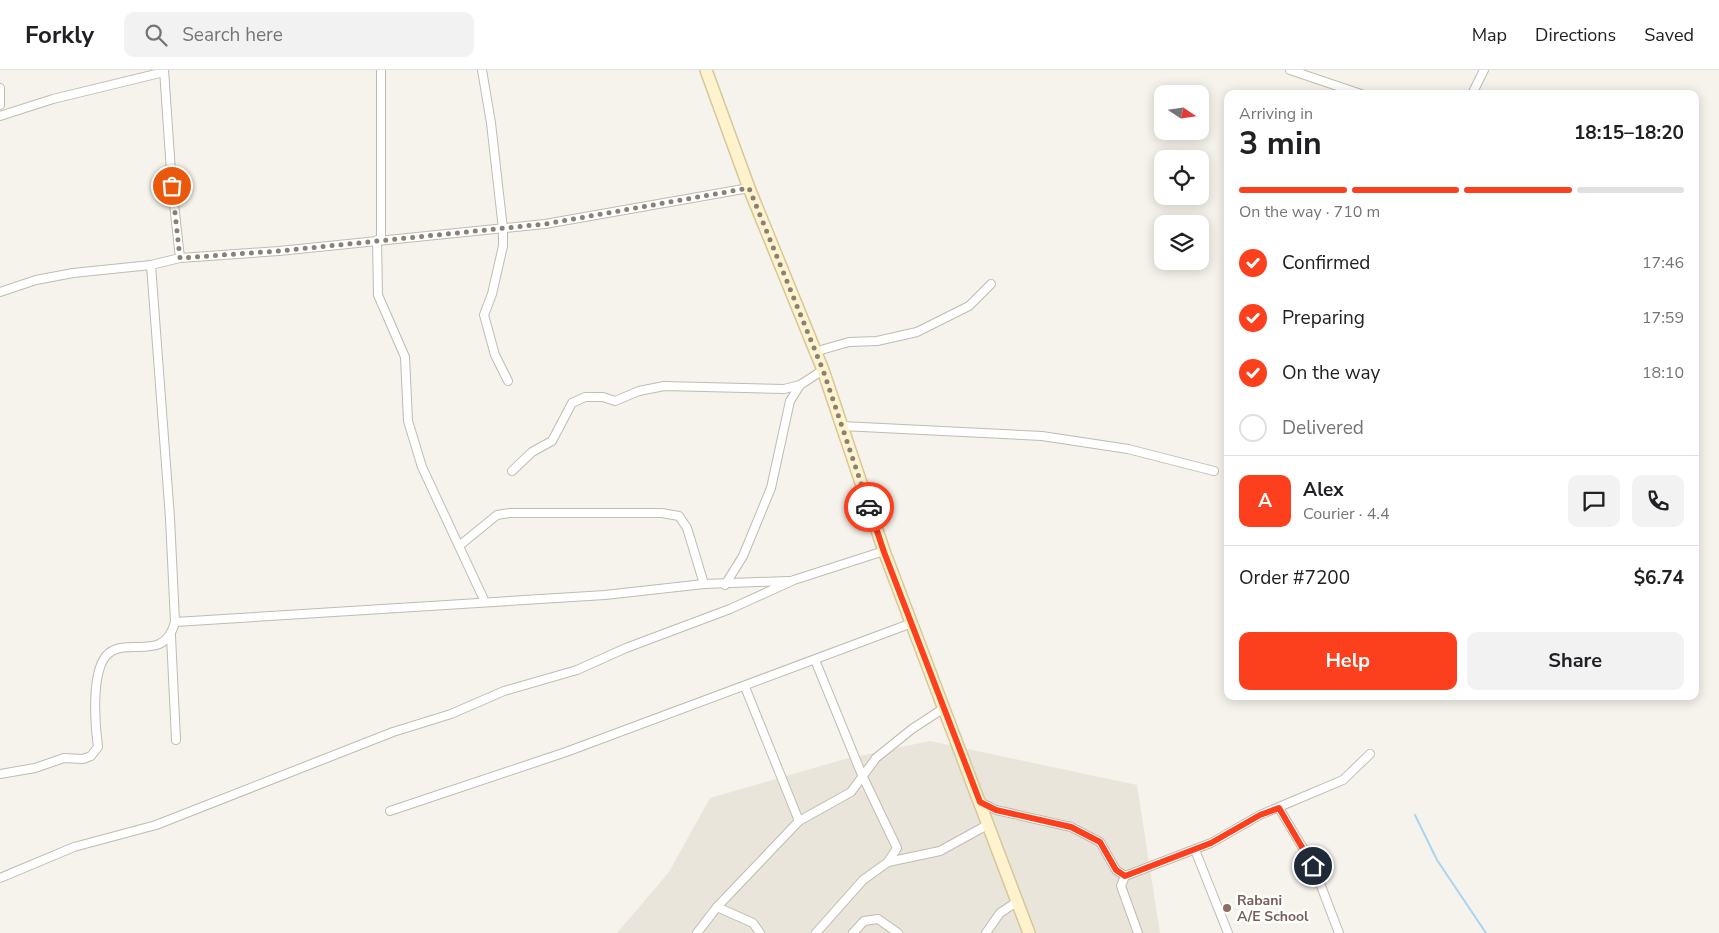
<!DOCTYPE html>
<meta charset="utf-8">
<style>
:root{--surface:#fff;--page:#f2f2f2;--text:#202124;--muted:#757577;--line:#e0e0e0;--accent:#fc3f1d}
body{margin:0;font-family:"Nunito Sans",sans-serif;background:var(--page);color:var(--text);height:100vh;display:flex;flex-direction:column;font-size:19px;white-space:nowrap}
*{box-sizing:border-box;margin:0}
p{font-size:16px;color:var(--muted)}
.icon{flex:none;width:28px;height:28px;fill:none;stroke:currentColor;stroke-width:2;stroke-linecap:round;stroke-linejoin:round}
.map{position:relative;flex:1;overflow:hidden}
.sheet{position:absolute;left:1224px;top:20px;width:475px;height:610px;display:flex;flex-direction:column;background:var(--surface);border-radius:10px;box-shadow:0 2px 12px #0003}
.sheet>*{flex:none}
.needle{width:32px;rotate:103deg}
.buttons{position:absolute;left:1154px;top:15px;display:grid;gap:10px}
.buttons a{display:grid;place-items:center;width:55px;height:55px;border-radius:10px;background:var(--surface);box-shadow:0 2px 12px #0003;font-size:25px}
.pin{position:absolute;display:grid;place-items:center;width:42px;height:42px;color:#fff;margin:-21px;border:2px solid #fff;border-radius:50%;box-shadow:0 1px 5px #0007}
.courier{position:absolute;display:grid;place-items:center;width:50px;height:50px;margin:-25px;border:4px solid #fc3f1d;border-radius:50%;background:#fff;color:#222;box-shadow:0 1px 6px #0007}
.headline em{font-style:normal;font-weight:700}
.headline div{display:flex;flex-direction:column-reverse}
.headline{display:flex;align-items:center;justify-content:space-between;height:85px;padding:0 15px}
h1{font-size:32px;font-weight:700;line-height:38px}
.bar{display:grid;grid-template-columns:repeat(4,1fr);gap:8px 5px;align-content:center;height:60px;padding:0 15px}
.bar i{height:6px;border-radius:4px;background:var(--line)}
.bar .current{background:var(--accent)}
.bar p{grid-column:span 4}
.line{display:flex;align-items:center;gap:12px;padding:0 15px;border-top:1px solid var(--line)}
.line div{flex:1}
.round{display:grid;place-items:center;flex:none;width:52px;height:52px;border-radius:10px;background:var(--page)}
ol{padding:0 15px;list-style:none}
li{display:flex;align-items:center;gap:15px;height:55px}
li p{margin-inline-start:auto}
li .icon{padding:5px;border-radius:50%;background:var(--accent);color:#fff;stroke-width:4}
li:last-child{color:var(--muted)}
li i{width:28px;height:28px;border:2px solid var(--line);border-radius:50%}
.cta{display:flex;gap:10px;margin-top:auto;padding:10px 15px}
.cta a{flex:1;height:58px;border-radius:10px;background:var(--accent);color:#fff;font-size:20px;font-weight:700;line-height:58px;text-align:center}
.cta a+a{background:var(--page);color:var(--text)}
header{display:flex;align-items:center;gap:30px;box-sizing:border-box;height:70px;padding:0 25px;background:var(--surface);border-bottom:1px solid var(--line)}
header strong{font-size:24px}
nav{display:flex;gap:28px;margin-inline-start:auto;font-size:18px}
.search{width:350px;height:45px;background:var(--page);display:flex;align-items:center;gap:12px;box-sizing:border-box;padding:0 18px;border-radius:10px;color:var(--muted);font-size:19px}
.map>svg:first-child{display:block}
</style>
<header>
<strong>Forkly</strong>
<div class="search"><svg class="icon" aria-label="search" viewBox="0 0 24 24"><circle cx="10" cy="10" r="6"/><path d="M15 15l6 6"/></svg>Search here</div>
<nav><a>Map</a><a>Directions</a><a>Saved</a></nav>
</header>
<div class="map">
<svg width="1719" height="863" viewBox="0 0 1719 863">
<rect width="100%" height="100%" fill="#f6f3ec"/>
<polygon fill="#eae5da" points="930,671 1137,715 1160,863 617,863 669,802 710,728 845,689"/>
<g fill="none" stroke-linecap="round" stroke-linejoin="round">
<polyline stroke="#a9d4f2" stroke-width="2" points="1415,745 1437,790 1486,863"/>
<g stroke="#c2bbae" stroke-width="10">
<g id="street">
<polyline points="164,0 172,116 180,188"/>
<polyline points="482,0 491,53 503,159 503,176 492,224 484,245 495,285 508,311"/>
<polyline points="1290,0 1361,24"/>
<polyline points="0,18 0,35"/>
<polyline points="1472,24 1484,0"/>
<polyline points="0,46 53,29 164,2"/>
<polyline points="377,170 378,225 405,287 408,351 422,397 485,532"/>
<polyline points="381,170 381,0"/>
<polyline points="0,222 36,210 73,203 151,195 180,188 279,181 545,154 749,118"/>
<polyline points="814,282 849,272 877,271 917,262 969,236 991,214"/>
<polyline points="842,356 1042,366 1128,379 1214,401"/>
<polyline points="512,401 532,382 552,371 572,333 585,327 603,327 615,331 639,321 664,316 784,319 800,315"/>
<polyline points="459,476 497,445 510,443 662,443 679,446 687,458 704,514"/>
<polyline points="725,515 743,486 771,418 790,331 800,315 823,300"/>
<polyline points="175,552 605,525 704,514 788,511"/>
<polyline points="171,566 176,670"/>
<polyline points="815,590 862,705 897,778 888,792"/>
<polyline points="745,617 799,751"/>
<path d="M0,704L35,698L64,688L83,689L91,686L98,677C95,655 91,604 106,586C125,564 164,595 175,552L170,448L151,195"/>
<polyline points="980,732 996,740 1071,757 1100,772 1116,800 1125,806 1211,773 1260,745 1343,710 1370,684"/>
<polyline points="1279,738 1313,795 1339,863"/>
<polyline points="390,741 566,682 912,553"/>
<polyline points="1195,780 1228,863"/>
<polyline points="1125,806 1121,816 1138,863"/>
<polyline points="0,808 74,777 156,755 393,662 451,644 504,621 577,600 626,578 730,539 794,510 884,481"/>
<polyline points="717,837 753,853 760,863"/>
<polyline points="697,863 717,837 799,751 851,722 876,688 912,659 944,638"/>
<polyline points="816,863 863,810 888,792 940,781 989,754"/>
<polyline points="853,863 864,851 878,849 898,863"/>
<polyline points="986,863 1000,843 1018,831"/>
</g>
</g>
<g stroke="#d6c79b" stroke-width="14">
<polyline id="secondary" points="706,0 749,118 823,300 884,481 1029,863"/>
</g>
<use href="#street" stroke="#fff" stroke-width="8"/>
<use href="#secondary" stroke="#fff3cd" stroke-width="11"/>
</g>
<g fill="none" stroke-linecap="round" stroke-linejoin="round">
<polyline stroke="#878178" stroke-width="5" stroke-dasharray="0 9" points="172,116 180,188 279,181 545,154 749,118 823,300 869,437"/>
<polyline stroke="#fc3f1d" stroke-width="6" points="869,437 884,482 980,732 996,740 1071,757 1100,772 1116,800 1125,806 1211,773 1260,745 1279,738 1313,796"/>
</g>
<circle fill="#8d6e63" stroke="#fff" stroke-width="2" cx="1227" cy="838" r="5"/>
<g text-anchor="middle" stroke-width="5" stroke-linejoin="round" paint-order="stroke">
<g font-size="14" font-weight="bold" fill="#785e54" stroke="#fff" text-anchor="start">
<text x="1237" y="835">Rabani<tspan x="1237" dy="16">A/E School</tspan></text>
</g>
</g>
</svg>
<div class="buttons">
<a><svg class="needle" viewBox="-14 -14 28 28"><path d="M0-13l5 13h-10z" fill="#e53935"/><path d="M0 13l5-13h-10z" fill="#757577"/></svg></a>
<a><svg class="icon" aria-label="locate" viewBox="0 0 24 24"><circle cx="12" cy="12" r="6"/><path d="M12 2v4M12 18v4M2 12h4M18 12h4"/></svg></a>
<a><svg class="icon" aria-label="layers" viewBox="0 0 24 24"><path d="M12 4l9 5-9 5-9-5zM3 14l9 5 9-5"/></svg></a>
</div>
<div class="pin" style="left:172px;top:116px;background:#ea580c"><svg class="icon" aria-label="bag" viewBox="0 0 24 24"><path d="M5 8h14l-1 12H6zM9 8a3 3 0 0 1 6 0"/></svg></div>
<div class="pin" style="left:1313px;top:796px;background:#1f2937"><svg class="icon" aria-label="home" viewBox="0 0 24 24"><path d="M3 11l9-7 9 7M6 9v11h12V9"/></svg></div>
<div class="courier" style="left:869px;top:437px"><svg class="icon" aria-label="car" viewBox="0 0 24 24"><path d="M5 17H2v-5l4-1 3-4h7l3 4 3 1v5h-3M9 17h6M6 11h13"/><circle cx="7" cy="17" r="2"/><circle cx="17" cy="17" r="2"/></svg></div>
<section class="sheet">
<div class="headline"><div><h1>3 min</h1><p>Arriving in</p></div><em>18:15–18:20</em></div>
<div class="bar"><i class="current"></i><i class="current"></i><i class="current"></i><i></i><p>On the way · 710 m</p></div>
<ol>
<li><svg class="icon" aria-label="check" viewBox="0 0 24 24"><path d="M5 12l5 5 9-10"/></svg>Confirmed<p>17:46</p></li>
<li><svg class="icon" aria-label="check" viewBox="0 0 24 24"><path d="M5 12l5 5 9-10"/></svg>Preparing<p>17:59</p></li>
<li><svg class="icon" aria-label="check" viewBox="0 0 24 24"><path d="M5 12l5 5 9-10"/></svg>On the way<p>18:10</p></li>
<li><i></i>Delivered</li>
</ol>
<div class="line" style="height:90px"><b class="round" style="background:var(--accent);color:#fff">A</b><div><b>Alex</b><p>Courier · 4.4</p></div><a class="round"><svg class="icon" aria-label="chat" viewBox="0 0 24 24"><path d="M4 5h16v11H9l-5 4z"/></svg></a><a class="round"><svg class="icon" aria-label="phone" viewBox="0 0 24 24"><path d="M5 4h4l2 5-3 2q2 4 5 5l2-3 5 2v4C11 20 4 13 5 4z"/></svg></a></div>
<div class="line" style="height:65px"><div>Order #7200</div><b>$6.74</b></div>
<div class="cta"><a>Help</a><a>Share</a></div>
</section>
</div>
